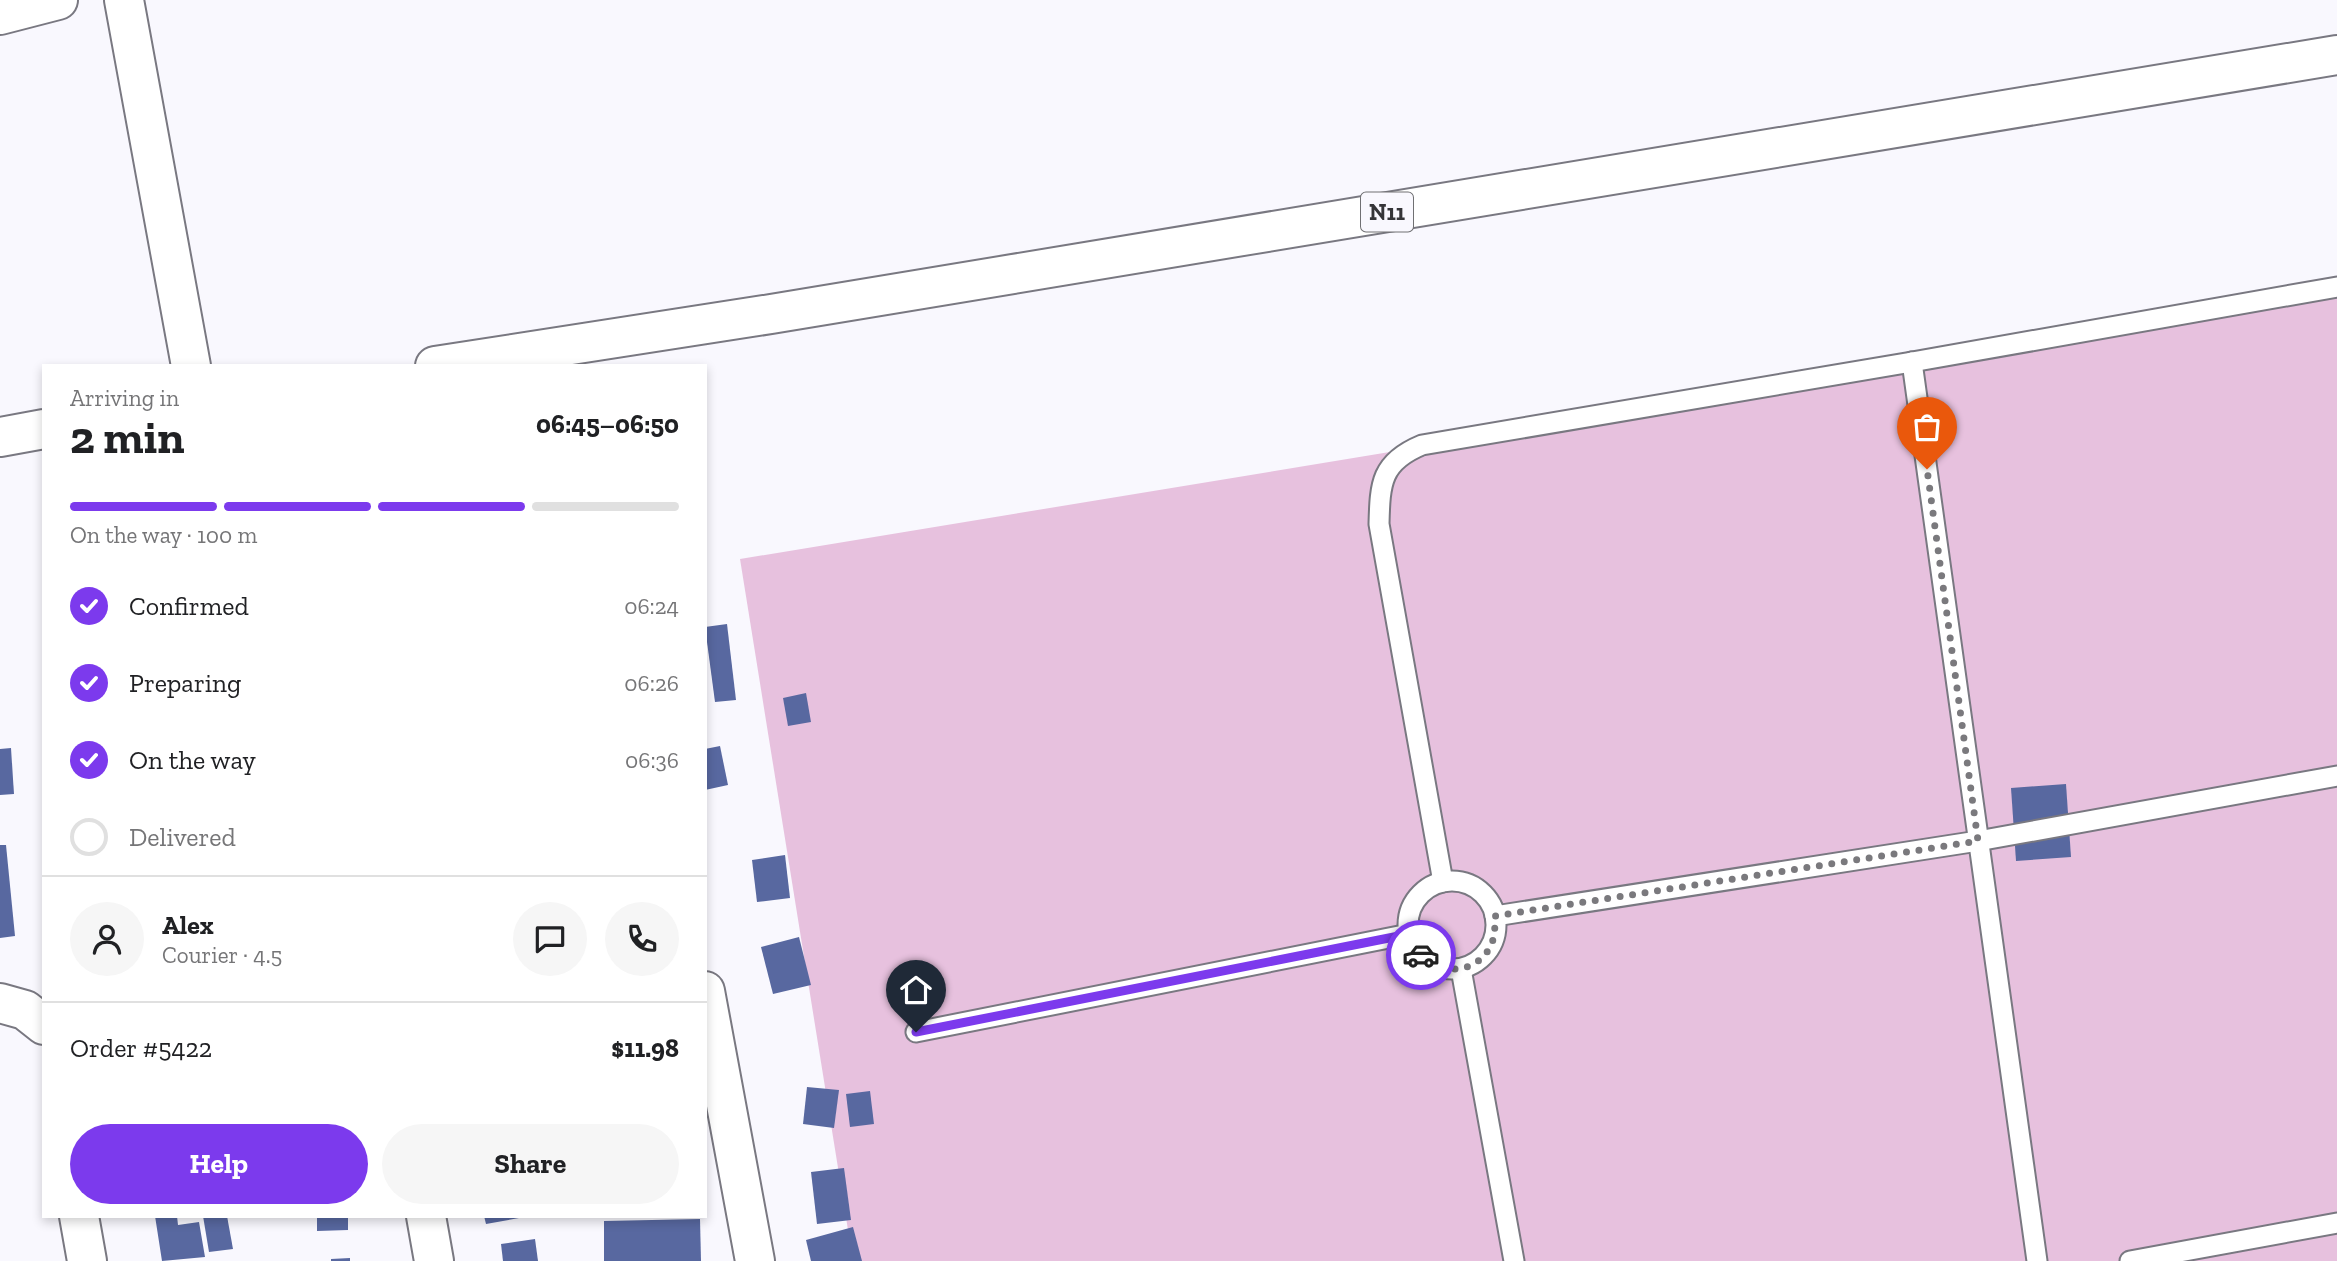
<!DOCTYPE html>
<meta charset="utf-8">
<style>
:root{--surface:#fff;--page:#f6f6f6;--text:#202124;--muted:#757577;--line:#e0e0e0;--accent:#7c3aed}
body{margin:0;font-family:"Zilla Slab",serif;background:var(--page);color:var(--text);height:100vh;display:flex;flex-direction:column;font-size:26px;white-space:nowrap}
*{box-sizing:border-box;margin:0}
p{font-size:23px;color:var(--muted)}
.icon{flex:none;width:38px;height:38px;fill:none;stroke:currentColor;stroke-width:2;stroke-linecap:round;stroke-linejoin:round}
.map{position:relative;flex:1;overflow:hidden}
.details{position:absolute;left:42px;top:364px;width:665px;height:854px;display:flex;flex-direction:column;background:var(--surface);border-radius:0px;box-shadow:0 4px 10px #0003}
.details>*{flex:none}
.pin{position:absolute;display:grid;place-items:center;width:60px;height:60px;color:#fff;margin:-72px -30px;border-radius:50% 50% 50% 0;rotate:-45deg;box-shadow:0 0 7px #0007}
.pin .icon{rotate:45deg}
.courier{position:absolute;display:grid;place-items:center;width:70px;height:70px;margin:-35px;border:5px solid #7c3aed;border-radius:50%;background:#fff;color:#222;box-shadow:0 2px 9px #0007}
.head em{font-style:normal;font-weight:700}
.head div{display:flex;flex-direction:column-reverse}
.head{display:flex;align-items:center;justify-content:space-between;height:119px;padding:0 28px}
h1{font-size:46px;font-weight:700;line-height:52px}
.bar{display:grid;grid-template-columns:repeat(4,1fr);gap:10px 7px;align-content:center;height:84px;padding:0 28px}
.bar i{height:9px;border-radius:5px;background:var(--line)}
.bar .selected{background:var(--accent)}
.bar p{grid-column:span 4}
.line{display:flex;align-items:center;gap:18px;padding:0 28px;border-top:2px solid var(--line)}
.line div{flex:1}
.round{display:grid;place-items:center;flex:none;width:74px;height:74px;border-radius:37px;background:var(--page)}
ol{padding:0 28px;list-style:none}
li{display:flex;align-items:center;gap:21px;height:77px}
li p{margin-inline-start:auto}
li .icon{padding:7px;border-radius:50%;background:var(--accent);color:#fff;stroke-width:4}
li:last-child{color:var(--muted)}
li i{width:38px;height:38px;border:4px solid var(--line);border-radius:50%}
.action{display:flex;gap:14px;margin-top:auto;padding:14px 28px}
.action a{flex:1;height:80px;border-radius:42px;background:var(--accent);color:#fff;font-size:28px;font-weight:700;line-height:80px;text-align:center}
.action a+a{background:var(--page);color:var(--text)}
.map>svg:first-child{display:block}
</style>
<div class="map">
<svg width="2337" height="1261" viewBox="0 0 2337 1261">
<rect width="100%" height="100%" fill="#f9f8fe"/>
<polygon fill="#e7c1de" points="2337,296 2337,1261 853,1261 740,559"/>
<g fill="#5868a0">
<polygon points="727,624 736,700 715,702 705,627"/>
<polygon points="806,693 811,722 788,726 783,698"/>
<polygon points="720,746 728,785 705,790 705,749"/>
<polygon points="11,748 14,794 0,795 0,749"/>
<polygon points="2066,784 2071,857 2016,861 2011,788"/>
<polygon points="0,845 6,845 15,936 0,938"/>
<polygon points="785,855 790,898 757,902 752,860"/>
<polygon points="799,937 811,985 773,994 761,947"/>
<polygon points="807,1087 839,1090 834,1128 803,1124"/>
<polygon points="870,1091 874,1124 850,1127 846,1094"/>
<polygon points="844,1168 851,1220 817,1224 811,1172"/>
<polygon points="155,1216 177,1216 178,1225 199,1222 205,1257 162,1261"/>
<polygon points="203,1216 227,1216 233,1249 209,1252"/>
<polygon points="317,1216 348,1216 348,1230 317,1231"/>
<polygon points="484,1216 518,1216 519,1218 486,1224"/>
<polygon points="700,1219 701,1261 604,1261 604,1221"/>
<polygon points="853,1227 862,1261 811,1261 806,1240"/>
<polygon points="535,1239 538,1261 503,1261 501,1244"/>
<polygon points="350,1258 350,1261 331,1261 331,1259"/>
</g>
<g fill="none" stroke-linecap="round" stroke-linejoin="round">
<g stroke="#797881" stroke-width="23">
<g id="service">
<polyline points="1912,362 2037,1261"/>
<circle cx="1452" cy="925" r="44"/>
<path d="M1443,882L1379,524C1380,483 1381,462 1422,445L1912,362L2337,287"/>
<polyline points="1495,916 1978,841 2337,776"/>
<polyline points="1461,969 1514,1261"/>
<polyline points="916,1032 1409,934"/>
<polyline points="2130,1261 2337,1223"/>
</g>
</g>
<g stroke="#797881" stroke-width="42">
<g id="minor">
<polyline points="124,0 191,366"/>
<polyline points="0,15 58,0"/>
<polyline points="705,991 755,1261"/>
<polyline points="0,1003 25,1010 44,1025"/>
<polyline points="79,1216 87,1261"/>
<polyline points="426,1216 434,1261"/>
</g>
</g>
<g stroke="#797881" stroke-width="42">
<g id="trunk">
<polyline points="435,366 771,314 2337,55"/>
<polyline points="0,437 44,429"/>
</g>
</g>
<use href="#service" stroke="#fff" stroke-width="19"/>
<use href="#minor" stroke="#fff" stroke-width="38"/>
<use href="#trunk" stroke="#fff" stroke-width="38"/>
</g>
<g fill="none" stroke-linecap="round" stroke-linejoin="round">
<path stroke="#7a797d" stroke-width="7" stroke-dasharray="0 12.6" d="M1421,955C1440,975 1474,974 1489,949C1495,939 1495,928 1495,916L1978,841L1927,469"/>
<polyline stroke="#7c3aed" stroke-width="9" points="916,1032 1409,934 1416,950 1421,955"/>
</g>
<g text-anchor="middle" stroke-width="7" stroke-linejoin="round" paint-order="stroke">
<rect fill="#f9f8fe" stroke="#707073" stroke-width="2" x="1361" y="192.5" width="52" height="39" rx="5"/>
<g font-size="23" font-weight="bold" fill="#353538">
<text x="1387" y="220">N11</text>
</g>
</g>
</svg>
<div class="pin" style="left:1927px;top:469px;background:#ea580c"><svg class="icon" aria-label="bag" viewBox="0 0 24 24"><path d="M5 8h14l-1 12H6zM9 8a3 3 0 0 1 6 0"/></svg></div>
<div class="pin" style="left:916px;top:1032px;background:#1f2937"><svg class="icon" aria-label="home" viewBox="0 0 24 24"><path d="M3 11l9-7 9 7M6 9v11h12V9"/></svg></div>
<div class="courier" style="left:1421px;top:955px"><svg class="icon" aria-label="car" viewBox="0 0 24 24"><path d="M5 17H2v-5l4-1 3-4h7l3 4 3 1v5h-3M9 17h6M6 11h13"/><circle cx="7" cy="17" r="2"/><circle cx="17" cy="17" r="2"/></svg></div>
<section class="details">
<div class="head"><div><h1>2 min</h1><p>Arriving in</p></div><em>06:45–06:50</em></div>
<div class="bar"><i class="selected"></i><i class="selected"></i><i class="selected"></i><i></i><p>On the way · 100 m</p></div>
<ol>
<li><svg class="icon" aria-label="check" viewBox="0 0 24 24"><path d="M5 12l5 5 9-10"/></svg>Confirmed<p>06:24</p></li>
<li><svg class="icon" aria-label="check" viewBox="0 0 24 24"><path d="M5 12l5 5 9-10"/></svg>Preparing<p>06:26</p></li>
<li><svg class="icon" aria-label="check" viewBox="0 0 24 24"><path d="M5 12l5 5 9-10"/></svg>On the way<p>06:36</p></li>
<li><i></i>Delivered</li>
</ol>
<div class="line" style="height:126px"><a class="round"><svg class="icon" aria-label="person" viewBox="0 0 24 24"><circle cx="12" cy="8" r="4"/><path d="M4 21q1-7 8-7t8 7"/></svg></a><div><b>Alex</b><p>Courier · 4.5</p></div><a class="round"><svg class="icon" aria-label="chat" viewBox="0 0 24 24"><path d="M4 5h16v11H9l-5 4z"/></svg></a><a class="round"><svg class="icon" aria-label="phone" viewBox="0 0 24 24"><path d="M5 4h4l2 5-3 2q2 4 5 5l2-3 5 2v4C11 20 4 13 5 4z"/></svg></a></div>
<div class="line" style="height:91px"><div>Order #5422</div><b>$11.98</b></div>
<div class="action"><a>Help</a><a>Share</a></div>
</section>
</div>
